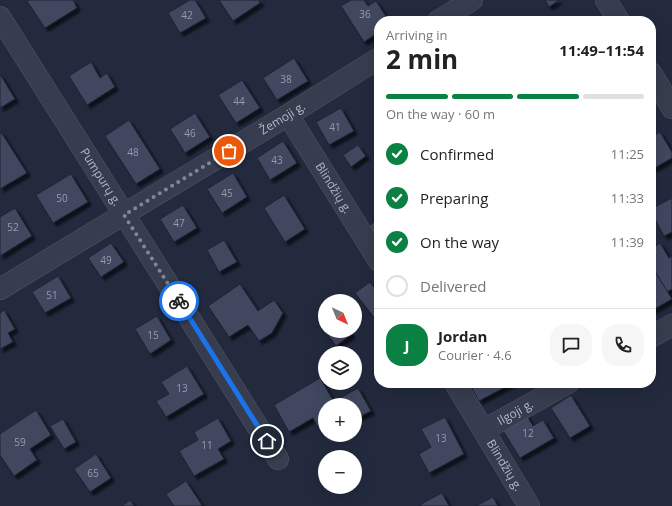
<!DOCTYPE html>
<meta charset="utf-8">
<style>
:root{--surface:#fff;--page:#f6f6f6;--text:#222;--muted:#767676;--line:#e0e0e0;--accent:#0b8043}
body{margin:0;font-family:"Open Sans",sans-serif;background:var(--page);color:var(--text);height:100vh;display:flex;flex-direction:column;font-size:15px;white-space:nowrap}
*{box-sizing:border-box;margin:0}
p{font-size:13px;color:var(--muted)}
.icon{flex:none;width:22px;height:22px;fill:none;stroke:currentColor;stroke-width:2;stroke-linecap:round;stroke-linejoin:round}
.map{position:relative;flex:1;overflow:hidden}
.details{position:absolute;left:374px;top:16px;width:282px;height:372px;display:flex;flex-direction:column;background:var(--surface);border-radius:16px;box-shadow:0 4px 16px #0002}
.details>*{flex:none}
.needle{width:26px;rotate:137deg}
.tools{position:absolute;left:318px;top:294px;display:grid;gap:8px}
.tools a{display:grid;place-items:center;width:44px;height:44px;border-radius:50%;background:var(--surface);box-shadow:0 4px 16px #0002;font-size:20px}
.pin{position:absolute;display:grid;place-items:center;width:34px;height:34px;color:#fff;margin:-17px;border:2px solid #fff;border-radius:50%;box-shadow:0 1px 4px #0007}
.courier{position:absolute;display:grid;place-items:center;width:40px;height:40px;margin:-20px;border:3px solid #1a73e8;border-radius:50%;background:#fff;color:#222;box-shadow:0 1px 5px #0007}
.headline em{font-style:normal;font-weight:700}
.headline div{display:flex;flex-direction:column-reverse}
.headline{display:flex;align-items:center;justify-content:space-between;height:68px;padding:0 12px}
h1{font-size:26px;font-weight:700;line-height:30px}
.bar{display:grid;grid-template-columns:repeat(4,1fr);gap:6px 4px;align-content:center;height:48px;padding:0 12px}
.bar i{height:5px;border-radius:3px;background:var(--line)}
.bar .active{background:var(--accent)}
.bar p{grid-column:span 4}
.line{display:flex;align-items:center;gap:10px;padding:0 12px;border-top:1px solid var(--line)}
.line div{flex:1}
.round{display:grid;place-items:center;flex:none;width:42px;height:42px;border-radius:16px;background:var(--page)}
ol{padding:0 12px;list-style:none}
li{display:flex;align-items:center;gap:12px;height:44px}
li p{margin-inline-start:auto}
li .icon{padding:4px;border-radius:50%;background:var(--accent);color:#fff;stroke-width:4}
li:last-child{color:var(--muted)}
li i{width:22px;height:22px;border:2px solid var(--line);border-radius:50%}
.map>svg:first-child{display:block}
</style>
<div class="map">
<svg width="672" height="506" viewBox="0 0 672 506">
<defs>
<filter id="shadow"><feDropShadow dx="3.5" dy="3.5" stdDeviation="1" flood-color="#0009"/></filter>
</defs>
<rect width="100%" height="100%" fill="#232a3e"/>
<g fill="#3f465f" stroke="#1e2435" filter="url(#shadow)">
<polygon points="29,0 73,0 77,8 45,28 27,1"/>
<polygon points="190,0 195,0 206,18 180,33 168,13"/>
<polygon points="219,0 259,0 260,3 233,21"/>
<polygon points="351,0 364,0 368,6 376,1 389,21 379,21 379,32 364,42 341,6"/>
<polygon points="545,0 559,0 549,7"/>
<polygon points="478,16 481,21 470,21"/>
<polygon points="294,58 308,81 277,100 263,78"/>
<polygon points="91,62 100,78 107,73 115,87 87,105 69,76"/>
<polygon points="0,74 15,99 0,108"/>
<polygon points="242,80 260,108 236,123 218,95"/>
<polygon points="341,108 354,131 329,145 316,122"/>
<polygon points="195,113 210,137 185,153 170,129"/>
<polygon points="129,120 160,169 136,184 105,136"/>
<polygon points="1,132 27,173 0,189 0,133"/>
<polygon points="660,132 672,152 672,158 651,170 651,137"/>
<polygon points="283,141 297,163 270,180 257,158"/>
<polygon points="358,145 366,156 351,167 343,155"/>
<polygon points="233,173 247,197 222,213 207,189"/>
<polygon points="71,174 88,202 53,223 36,195"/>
<polygon points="284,195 305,229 285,242 264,208"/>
<polygon points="672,198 672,232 664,236 651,212 651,209"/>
<polygon points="183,205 197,228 174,242 160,219"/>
<polygon points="15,208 32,236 0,256 0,217"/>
<polygon points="379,219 379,247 367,227"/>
<polygon points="224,240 237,262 219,272 207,250"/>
<polygon points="111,243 124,262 101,277 88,258"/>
<polygon points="660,243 669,258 672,256 672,289 667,292 651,265 651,249"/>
<polygon points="651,265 672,299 651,311"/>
<polygon points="58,276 71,298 45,313 32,292"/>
<polygon points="370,282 379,294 379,324 355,293"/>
<polygon points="240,284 258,311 274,300 283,313 272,333 259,341 248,325 229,337 208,306"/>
<polygon points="4,310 15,329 8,333 13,342 0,349 0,313"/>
<polygon points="325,314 325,331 349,331 352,334 336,346 317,320"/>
<polygon points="157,316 171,340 150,354 135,329"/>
<polygon points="187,366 204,394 166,417 156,401 169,394 161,382"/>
<polygon points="320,378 336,405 325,405 325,428 320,431 313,418 289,432 274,405"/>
<polygon points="469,383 513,383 479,401"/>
<polygon points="358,388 371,411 355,419 355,405 344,405 340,398"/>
<polygon points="571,395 590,426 570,438 551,408"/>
<polygon points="36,410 51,435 30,449 37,460 14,476 0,455 0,434"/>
<polygon points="526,414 533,426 543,420 554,438 520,458 502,429"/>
<polygon points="445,417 464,454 429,473 419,454 431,447 421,429"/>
<polygon points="218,418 231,441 218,449 224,459 194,476 179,451 198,440 194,432"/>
<polygon points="63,419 76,442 64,449 50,426"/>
<polygon points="96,454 111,478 90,492 74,469"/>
<polygon points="186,481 202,505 200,506 174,506 166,494"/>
<polygon points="442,493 449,506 422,506 421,504"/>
<polygon points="493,497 498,506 476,506"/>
<polygon points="130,500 134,506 122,506"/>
</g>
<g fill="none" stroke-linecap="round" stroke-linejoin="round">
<g stroke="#525869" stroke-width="22">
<g id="minor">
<polyline points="606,0 619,21"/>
<path id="s1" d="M0,17L278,459"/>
<polyline points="438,21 472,0"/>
<polyline points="651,73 672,108"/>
<path id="s2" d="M288,115L379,261"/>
<path id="s3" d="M0,289L288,115L379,58"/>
<polyline points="651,337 672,325"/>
<path id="s4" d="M455,383L529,506"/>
<path id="s5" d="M484,430L568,383"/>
</g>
</g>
<use href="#minor" stroke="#373d4e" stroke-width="21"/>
</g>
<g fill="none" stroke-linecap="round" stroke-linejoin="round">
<polyline stroke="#818698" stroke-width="4" stroke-dasharray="0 7.2" points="179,301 124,215 229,151"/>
<polyline stroke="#1a73e8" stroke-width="5" points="179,301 267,441"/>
</g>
<g text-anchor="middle" stroke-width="3" stroke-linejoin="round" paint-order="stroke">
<g font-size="10" fill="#969cae">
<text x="365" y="18">36</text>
<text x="187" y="19">42</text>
<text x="286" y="83">38</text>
<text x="239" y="105">44</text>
<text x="335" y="131">41</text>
<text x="190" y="137">46</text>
<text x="133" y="156">48</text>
<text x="277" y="164">43</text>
<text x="227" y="197">45</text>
<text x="62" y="202">50</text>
<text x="179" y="227">47</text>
<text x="13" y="231">52</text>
<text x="106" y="264">49</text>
<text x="52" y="299">51</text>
<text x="153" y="339">15</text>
<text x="182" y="392">13</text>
<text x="528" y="437">12</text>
<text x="441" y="442">13</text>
<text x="20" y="446">59</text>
<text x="207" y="449">11</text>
<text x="93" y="477">65</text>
</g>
<g font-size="12" fill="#b3b8c9" stroke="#1c2233">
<text dy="4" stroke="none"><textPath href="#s3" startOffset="330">Žemoji g.</textPath></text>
<text dy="4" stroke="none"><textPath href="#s1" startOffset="189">Pumpurų g.</textPath></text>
<text dy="4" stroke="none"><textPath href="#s2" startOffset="86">Blindžių g.</textPath></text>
<text dy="4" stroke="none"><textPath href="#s5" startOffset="36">Ilgoji g.</textPath></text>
<text dy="4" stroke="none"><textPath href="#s4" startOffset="96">Blindžių g.</textPath></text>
</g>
</g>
</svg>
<div class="tools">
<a><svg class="needle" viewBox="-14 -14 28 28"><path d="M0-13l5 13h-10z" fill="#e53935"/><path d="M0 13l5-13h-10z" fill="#767676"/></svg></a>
<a><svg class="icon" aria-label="layers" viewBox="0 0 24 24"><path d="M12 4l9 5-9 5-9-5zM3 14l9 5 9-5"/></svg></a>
<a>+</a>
<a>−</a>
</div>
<div class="pin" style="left:229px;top:151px;background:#ea580c"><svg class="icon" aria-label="bag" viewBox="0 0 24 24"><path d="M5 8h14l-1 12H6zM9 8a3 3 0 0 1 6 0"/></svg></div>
<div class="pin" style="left:267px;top:441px;background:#1f2937"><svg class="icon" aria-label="home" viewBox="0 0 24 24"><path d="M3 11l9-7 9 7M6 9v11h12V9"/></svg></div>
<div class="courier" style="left:179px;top:301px"><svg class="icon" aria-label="bike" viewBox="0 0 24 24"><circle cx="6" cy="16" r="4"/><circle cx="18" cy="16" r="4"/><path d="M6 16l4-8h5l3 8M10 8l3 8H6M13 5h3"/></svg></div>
<section class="details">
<div class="headline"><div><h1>2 min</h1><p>Arriving in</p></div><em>11:49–11:54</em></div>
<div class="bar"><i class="active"></i><i class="active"></i><i class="active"></i><i></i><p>On the way · 60 m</p></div>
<ol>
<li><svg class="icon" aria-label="check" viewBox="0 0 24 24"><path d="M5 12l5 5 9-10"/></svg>Confirmed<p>11:25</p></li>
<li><svg class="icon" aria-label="check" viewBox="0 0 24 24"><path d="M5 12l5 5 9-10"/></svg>Preparing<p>11:33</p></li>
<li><svg class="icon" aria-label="check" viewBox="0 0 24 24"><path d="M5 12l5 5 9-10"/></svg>On the way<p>11:39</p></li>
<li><i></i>Delivered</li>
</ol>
<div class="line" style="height:72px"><b class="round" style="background:var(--accent);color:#fff">J</b><div><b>Jordan</b><p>Courier · 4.6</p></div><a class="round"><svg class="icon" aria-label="chat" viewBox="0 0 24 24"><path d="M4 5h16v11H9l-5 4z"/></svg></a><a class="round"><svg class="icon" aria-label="phone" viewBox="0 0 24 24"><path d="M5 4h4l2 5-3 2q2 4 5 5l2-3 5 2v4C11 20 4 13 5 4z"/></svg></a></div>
</section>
</div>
